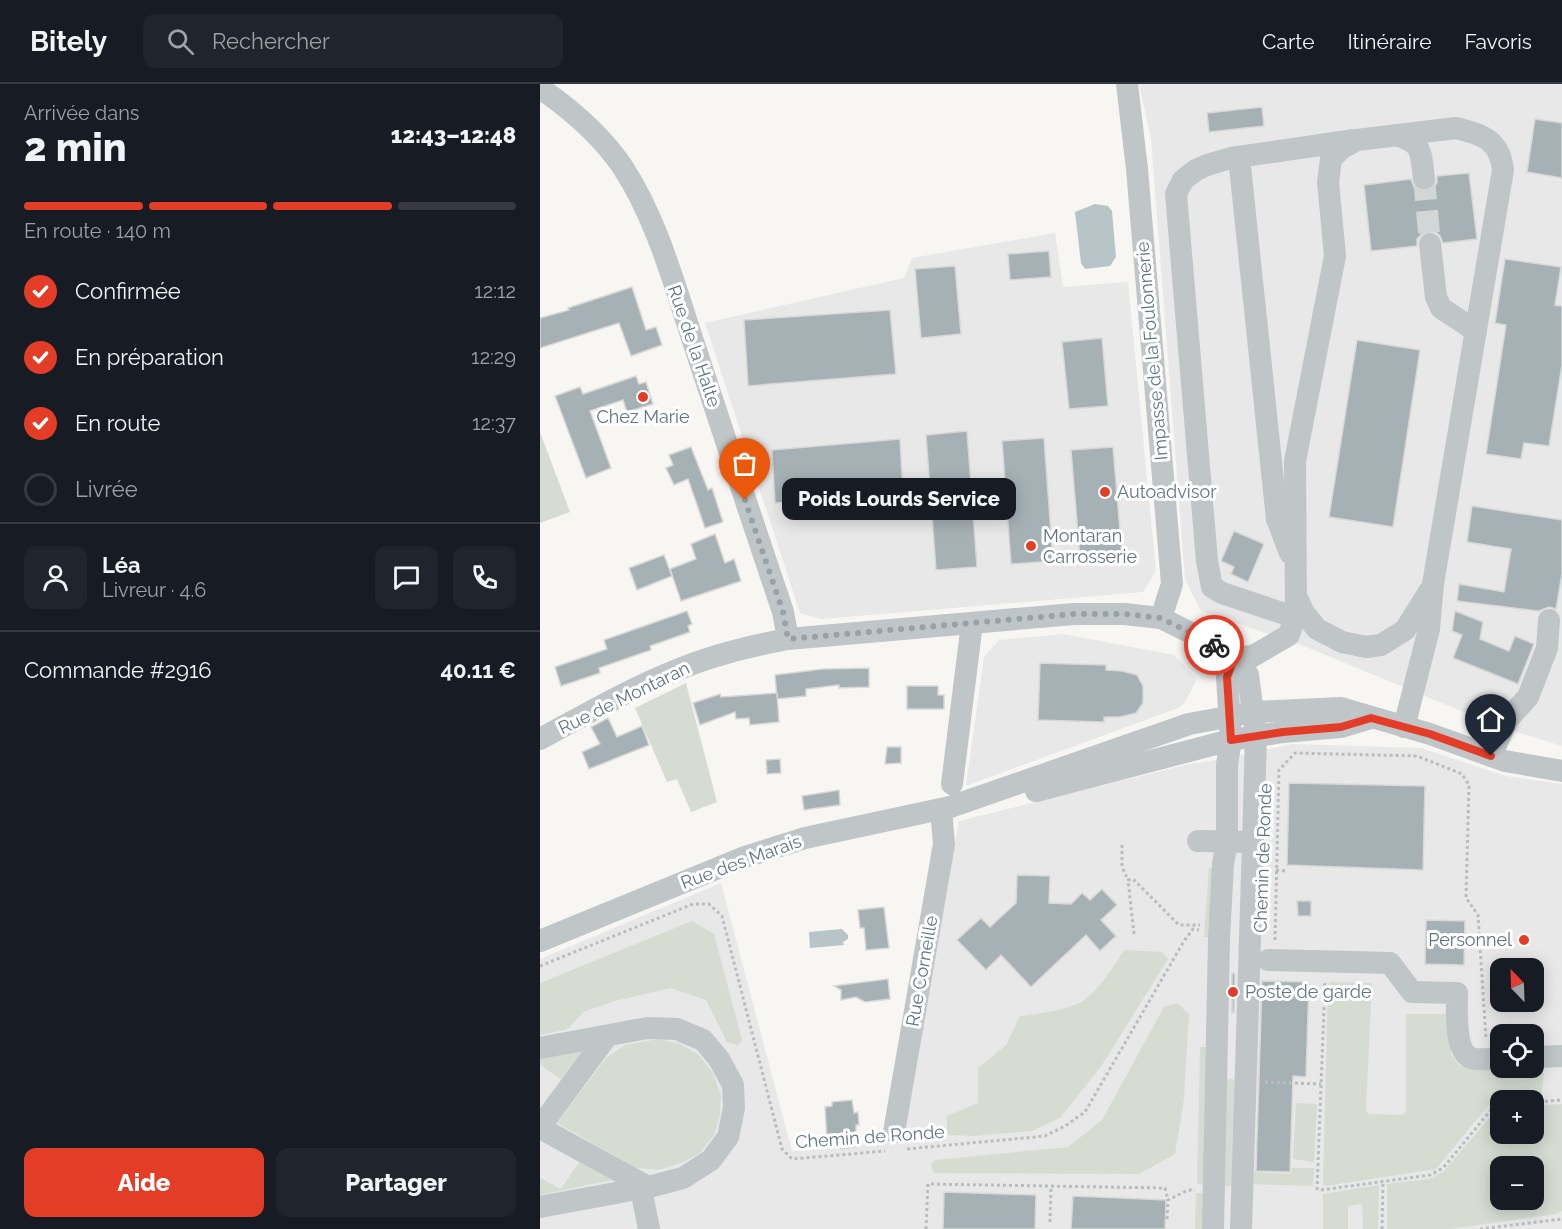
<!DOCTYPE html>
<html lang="fr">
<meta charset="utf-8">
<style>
:root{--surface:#171b24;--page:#20242c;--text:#f1f3f6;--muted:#9ea1a6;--line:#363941;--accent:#e43d27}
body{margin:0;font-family:Raleway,sans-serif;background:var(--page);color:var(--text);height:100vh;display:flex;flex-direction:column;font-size:22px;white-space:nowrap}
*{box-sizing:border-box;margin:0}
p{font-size:20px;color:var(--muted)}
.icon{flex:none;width:33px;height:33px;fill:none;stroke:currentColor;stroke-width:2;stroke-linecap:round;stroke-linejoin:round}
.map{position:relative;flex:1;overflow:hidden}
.drawer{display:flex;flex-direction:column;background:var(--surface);width:540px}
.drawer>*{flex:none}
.needle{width:39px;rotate:337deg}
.controls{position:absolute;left:950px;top:874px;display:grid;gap:12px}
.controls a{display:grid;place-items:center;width:54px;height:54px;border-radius:12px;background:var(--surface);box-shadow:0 3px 15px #0003;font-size:30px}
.pin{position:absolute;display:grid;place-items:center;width:51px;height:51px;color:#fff;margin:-62px -26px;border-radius:50% 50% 50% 0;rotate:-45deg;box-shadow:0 0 6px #0007}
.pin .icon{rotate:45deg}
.courier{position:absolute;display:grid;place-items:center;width:60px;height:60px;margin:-30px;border:4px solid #e43d27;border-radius:50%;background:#fff;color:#222;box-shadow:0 2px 8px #0007}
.bubble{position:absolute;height:42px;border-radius:12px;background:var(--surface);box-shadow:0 3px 15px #0003;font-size:20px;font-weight:800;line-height:42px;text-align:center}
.summary em{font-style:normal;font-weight:800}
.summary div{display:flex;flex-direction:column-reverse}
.summary{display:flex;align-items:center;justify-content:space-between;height:102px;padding:0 24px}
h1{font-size:39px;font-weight:800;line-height:45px}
.bar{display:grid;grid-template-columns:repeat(4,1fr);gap:9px 6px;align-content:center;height:72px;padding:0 24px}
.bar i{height:8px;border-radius:4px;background:var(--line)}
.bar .current{background:var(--accent)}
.bar p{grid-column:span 4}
.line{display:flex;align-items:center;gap:15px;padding:0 24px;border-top:2px solid var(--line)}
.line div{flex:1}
.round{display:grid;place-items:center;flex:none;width:63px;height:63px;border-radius:12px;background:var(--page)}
ol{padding:0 24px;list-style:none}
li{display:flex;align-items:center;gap:18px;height:66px}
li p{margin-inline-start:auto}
li .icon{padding:6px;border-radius:50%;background:var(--accent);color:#fff;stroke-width:4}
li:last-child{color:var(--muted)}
li i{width:33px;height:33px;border:3px solid var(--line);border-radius:50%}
.button{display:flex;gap:12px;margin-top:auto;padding:12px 24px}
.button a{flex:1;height:69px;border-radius:12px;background:var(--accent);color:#fff;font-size:24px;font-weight:800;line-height:69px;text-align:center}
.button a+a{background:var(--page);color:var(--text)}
header{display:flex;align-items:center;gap:36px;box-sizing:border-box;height:84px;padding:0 30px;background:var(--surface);border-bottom:2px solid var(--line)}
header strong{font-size:28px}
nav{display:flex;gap:33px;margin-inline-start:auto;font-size:21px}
.search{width:420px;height:54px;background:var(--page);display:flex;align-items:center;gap:15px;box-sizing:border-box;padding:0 21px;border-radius:12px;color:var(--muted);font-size:22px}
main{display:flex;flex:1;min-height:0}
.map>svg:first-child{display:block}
</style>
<header>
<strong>Bitely</strong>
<div class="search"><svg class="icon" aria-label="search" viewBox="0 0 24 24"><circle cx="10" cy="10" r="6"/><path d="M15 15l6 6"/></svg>Rechercher</div>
<nav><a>Carte</a><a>Itinéraire</a><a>Favoris</a></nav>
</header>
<main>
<section class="drawer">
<div class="summary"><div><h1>2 min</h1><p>Arrivée dans</p></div><em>12:43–12:48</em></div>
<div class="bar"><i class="current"></i><i class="current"></i><i class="current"></i><i></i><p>En route · 140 m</p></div>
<ol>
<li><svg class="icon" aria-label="check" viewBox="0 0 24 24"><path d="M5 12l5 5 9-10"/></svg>Confirmée<p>12:12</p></li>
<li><svg class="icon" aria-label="check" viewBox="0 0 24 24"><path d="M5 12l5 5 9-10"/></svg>En préparation<p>12:29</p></li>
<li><svg class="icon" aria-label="check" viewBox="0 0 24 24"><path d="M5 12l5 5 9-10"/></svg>En route<p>12:37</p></li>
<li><i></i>Livrée</li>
</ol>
<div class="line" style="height:108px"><a class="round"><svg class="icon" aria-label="person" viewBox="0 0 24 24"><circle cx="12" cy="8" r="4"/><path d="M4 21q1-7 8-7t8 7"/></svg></a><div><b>Léa</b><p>Livreur · 4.6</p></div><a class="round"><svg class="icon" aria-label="chat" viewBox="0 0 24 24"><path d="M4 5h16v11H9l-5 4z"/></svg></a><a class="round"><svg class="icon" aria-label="phone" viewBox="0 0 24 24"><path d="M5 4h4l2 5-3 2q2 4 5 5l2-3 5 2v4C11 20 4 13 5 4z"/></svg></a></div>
<div class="line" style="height:78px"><div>Commande #2916</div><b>40.11 €</b></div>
<div class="button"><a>Aide</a><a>Partager</a></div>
</section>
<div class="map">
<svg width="1022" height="1145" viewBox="0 0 1022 1145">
<rect width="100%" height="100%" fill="#f7f6f3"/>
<g fill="#e7e8e7" fill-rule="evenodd">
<polygon points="599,0 1022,0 1022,662 955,641 764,562 661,527 645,495 611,55"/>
<polygon points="515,149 523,203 588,198 616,487 603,508 281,535 260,529 165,239 364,194 372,174"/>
<polygon points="523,550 634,571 657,595 644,620 638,624 426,702 444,573 459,556"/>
<path d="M753,660L881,664L966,692L1022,700V1145H0V875L181,799L252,1067L361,1057L419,737L649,680L670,677ZM960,885H993V918H960ZM960,951H993V984H960ZM960,1017H993V1050H960ZM960,1083H993V1116H960Z"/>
</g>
<g fill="#d7dcd3" fill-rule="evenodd">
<polygon points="0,348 30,428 0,439"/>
<polygon points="146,599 177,718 151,728 137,695 127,698 95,624"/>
<polygon points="669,784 675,784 672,853 664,853"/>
<polygon points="152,837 174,850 202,956 198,961 187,958 166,916 131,904 75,917 43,928 28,945 0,951 0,899"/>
<path d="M584,866L622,868L628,875L562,981L520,1034L492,1047L434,1052L407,1051V1032L438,1019V984L466,961L480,932C498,930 528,926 543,917C558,907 575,881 584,866Z"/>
<polygon points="790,898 832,899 826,1026 829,1030 863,1031 866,1027 866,931 869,930 911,930 911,971 920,982 993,984 1002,982 1004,990 1001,1014 955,1017 947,1023 896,1085 785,1102 783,1100 788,900"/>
<polygon points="637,919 649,930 644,1015 635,1070 599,1090 394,1089 391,1081 395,1076 528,1063 562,1036 624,923"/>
<polygon points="118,955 140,960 159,971 173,989 181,1012 180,1031 174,1051 159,1070 141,1079 118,1086 96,1084 17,1039 66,974 85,961"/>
<polygon points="660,963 670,963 665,1102 657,1099"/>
<polygon points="43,966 21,995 0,981 0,975"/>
<polygon points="690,995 695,996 696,1102 681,1102 685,996"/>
<polygon points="756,1019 777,1020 774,1078 753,1075"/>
<path d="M1022,1020V1127L1016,1130L910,1145H847V1100L889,1095L903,1088L951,1032L960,1025V1050H993V1022ZM960,1083H993V1116H960Z"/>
<polygon points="39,1078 72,1096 0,1111 0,1094 21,1105"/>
<polygon points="752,1084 774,1084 773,1102 708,1100 708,1088 751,1090"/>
<polygon points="839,1101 838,1145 823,1145 822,1120 808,1122 808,1145 783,1145 783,1110"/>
<polygon points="656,1109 666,1109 665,1145 655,1145"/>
</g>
<g fill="#b7c5c8">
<polygon points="555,120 568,122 572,127 576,173 570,182 545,185 541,179 535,128"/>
<polygon points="302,845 308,851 308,855 303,858 304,861 270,864 269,848"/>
</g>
<g fill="#a6b1b5" stroke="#d8d8d6" stroke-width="1.5">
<polygon points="722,23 724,42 669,48 667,29"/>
<polygon points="995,35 1022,39 1022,94 987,88"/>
<polygon points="929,89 937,155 903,159 900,152 895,147 889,147 882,150 877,155 877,162 831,167 824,101 871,95 874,103 879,107 885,107 893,104 897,99 897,92"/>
<polygon points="509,167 511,193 470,196 468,170"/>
<polygon points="965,175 1021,183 1015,221 1022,222 1022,281 1009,362 984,359 981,375 946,370 966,241 955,239"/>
<polygon points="415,182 421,250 381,254 375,185"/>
<polygon points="92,203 106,246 116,243 122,261 91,272 79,239 0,264 0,234 29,226 28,224"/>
<polygon points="350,226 356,290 208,302 204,236"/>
<polygon points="562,254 568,322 529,325 522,258"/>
<polygon points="817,256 880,266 853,443 789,433"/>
<polygon points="96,292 99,300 106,298 113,320 87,328 83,316 50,327 71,384 46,394 15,312 40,303 43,310"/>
<polygon points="427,347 437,483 396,486 386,351"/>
<polygon points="504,354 513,477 471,480 462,357"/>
<polygon points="360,355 363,409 235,419 232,366"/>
<polygon points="151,363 168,406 172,404 183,438 165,444 148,395 134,401 126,384 133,381 129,371"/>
<polygon points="573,363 582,471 540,474 531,366"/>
<polygon points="932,422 1022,436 1022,490 1016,525 1009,523 999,527 917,517 919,500 964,508 971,465 927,458"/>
<polygon points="694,447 724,460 708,498 691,490 694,483 681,477"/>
<polygon points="175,450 185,479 194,475 201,497 141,517 130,485 156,475 151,460"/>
<polygon points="124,471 132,492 97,506 89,484"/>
<polygon points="147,527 152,540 148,542 150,548 110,562 111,566 59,584 60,589 21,602 15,583 67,565 64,556"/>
<polygon points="915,527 943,538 940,555 969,567 975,552 994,560 978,600 913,574 922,551 912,547"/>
<polygon points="500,579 566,581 566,586 582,587 597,591 603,602 603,619 596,629 580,633 564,633 564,638 498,636"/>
<polygon points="329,584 329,603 299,604 299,601 266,605 266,612 237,615 235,591 283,585"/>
<polygon points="367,602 398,602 398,611 404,611 404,625 367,625"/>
<polygon points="237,609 239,638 210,641 209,634 196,635 195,628 160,641 153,619 180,610 181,613"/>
<polygon points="68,634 77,653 102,642 109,661 49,685 42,668 60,660 51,643"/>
<polygon points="347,663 361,663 361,679 345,680"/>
<polygon points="240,675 241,689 227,690 226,676"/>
<polygon points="749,699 885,702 883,786 747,781"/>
<polygon points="299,706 300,721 264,726 262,712"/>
<polygon points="477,791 510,792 509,819 531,820 542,809 550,816 562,805 577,821 561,836 576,852 560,867 546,851 491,903 461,871 446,886 417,856 441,834 450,843 476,819"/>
<polygon points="757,817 771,817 771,832 758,832"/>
<polygon points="344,823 349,864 326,866 324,844 320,844 318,826"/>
<polygon points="886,836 925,837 924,881 885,880"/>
<polygon points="692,889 695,890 694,928 692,929"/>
<polygon points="348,895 350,915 325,918 316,913 301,916 301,906 294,902"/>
<polygon points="722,897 769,898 766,993 753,992 750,1088 716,1087"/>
<polygon points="312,1016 314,1029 318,1028 319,1041 316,1041 316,1063 301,1065 300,1055 287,1057 285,1023 292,1022 292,1018"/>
<polygon points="404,1108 496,1111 495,1145 403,1145"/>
<polygon points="533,1112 626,1116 625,1145 531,1145"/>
</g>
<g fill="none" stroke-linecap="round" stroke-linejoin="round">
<polyline stroke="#d2d6d6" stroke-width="22" stroke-dasharray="22 11" stroke-linecap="butt" points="884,94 890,160"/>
<g stroke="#babdbf" stroke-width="3" stroke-dasharray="3 3" stroke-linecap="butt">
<polyline points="582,761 582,783 588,796"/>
<polyline points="736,786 746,787"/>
<polyline points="594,850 588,796 593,795 639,841 660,841"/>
<polyline points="735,856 739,686 755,669 877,672 922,690 929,701 926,814 938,831 946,955"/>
<polyline points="0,882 153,820 169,820 182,832 242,1065 252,1075 345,1067"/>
<polyline points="725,998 781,1000"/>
<polyline points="993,1018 1022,1016"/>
<polyline points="367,1065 505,1052 525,1042 545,1028 644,857 653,845 659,846"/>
<polyline points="777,1106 785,898"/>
<polyline points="781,1106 890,1091 903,1084 950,1027 960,1021"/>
<polyline points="627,1135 628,1116 648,1106 655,1106"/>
<polyline points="510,1138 511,1102"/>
<polyline points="386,1145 388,1100 625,1104 628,1116"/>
<polyline points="842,1145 843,1097"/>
<polyline points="940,1145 1022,1135"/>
</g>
<g stroke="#c0c5c8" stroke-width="22">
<polyline points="587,0 597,85 632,500 621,534"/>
<path d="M0,4C32,26 60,50 82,82C117,135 134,200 154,260C183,349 213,439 243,528L248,555"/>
<path d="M856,51C884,60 880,67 884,94"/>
<polyline points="699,73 737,435 750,469"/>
<polyline points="890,160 896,213 901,224 936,247"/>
<polyline points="756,512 764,529 777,545 802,558 826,563 841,561 865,546 890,506"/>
<polyline points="754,533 682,509 672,503 667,477 636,110 643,96 656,86 667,81 691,74 814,56"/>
<path d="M694,574L713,572L749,551L756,529L755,377L795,172L788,98L791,75L802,64L817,56L916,44C942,50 960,56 963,86L893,500L889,545L864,643"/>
<path d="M0,655C45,631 89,605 137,586C173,571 210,562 248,555L534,530H584L621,534L683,565L704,584L708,591L716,651L713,758L658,757"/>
<polyline points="951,672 968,635 988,613 1007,564 1009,536"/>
<polyline points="412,700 432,539"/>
<polyline points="496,707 691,656 743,648 801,643 831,634"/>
<polyline points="0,857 205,773 265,754 410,723 649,640 714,628 801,624 890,650 965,677 1022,687"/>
<path d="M728,876L850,879L872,908L917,909C917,926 914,967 931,974C939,977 951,974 960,974"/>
<polyline points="0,964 107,944 137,945 163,956 179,975 193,1001 194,1024 188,1053 171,1076 143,1094 108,1103 0,1123"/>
<polyline points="993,973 1022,972"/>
<polyline points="0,1043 67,952"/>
<polyline points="0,1044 108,1103"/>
<polyline points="354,1048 404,760 401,725"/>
<polyline points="101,1105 109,1145"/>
<polyline points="673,1145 679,854 683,780 687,757 687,680 691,656 687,593 694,574"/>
<polyline points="701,1145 713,758"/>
</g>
</g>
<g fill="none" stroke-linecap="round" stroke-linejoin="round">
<polyline stroke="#96a2a8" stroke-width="6" stroke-dasharray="0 10.8" points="205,416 243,528 248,555 534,530 584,530 621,534 674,561"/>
<polyline stroke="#e43d27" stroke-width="8" points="674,561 694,574 687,593 691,656 743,648 801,643 831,634 890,650 951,672"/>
</g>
<g fill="#e43d27" stroke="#fff" stroke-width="2">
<circle cx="103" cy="313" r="6"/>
<circle cx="565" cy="408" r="6"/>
<circle cx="491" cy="462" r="6"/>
<circle cx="984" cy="856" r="6"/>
<circle cx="693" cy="908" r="6"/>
</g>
<g text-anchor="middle" stroke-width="6" stroke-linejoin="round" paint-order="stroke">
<g font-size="18" fill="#62757f" stroke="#fff">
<text transform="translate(154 262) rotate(71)" y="6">Rue de la Halte</text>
<text transform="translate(612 267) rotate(-95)" y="6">Impasse de la Foulonnerie</text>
<text transform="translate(84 614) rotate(-26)" y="6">Rue de Montaran</text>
<text transform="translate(723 774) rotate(-88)" y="6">Chemin de Ronde</text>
<text transform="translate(201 778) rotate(-20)" y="6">Rue des Marais</text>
<text transform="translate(382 887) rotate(-80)" y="6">Rue Corneille</text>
<text transform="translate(330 1053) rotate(-4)" y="6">Chemin de Ronde</text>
</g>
<g font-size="18" fill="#62757f" stroke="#fff" text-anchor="start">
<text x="103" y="339" text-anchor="middle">Chez Marie</text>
<text x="577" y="414">Autoadvisor</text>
<text x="503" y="458">Montaran<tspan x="503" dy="21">Carrosserie</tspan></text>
<text x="972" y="862" text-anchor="end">Personnel</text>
<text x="705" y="914">Poste de garde</text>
</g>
</g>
</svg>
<div class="controls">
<a><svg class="needle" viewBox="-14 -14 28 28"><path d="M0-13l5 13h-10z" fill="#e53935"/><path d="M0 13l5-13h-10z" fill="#9ea1a6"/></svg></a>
<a><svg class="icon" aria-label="locate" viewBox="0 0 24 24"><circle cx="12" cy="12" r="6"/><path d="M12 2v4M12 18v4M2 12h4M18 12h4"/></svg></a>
<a>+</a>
<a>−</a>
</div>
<div class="pin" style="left:205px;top:416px;background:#ea580c"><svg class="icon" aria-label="bag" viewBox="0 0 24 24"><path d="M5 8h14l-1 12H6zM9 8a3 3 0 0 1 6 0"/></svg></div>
<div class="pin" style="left:951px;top:672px;background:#1f2937"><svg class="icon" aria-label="home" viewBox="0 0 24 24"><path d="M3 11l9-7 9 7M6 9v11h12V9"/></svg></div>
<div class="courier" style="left:674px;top:561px"><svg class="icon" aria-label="bike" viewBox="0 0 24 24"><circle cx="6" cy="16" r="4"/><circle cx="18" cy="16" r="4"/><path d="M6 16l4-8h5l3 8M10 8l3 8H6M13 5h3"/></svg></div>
<div class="bubble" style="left:242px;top:394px;width:234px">Poids Lourds Service</div>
</div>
</main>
